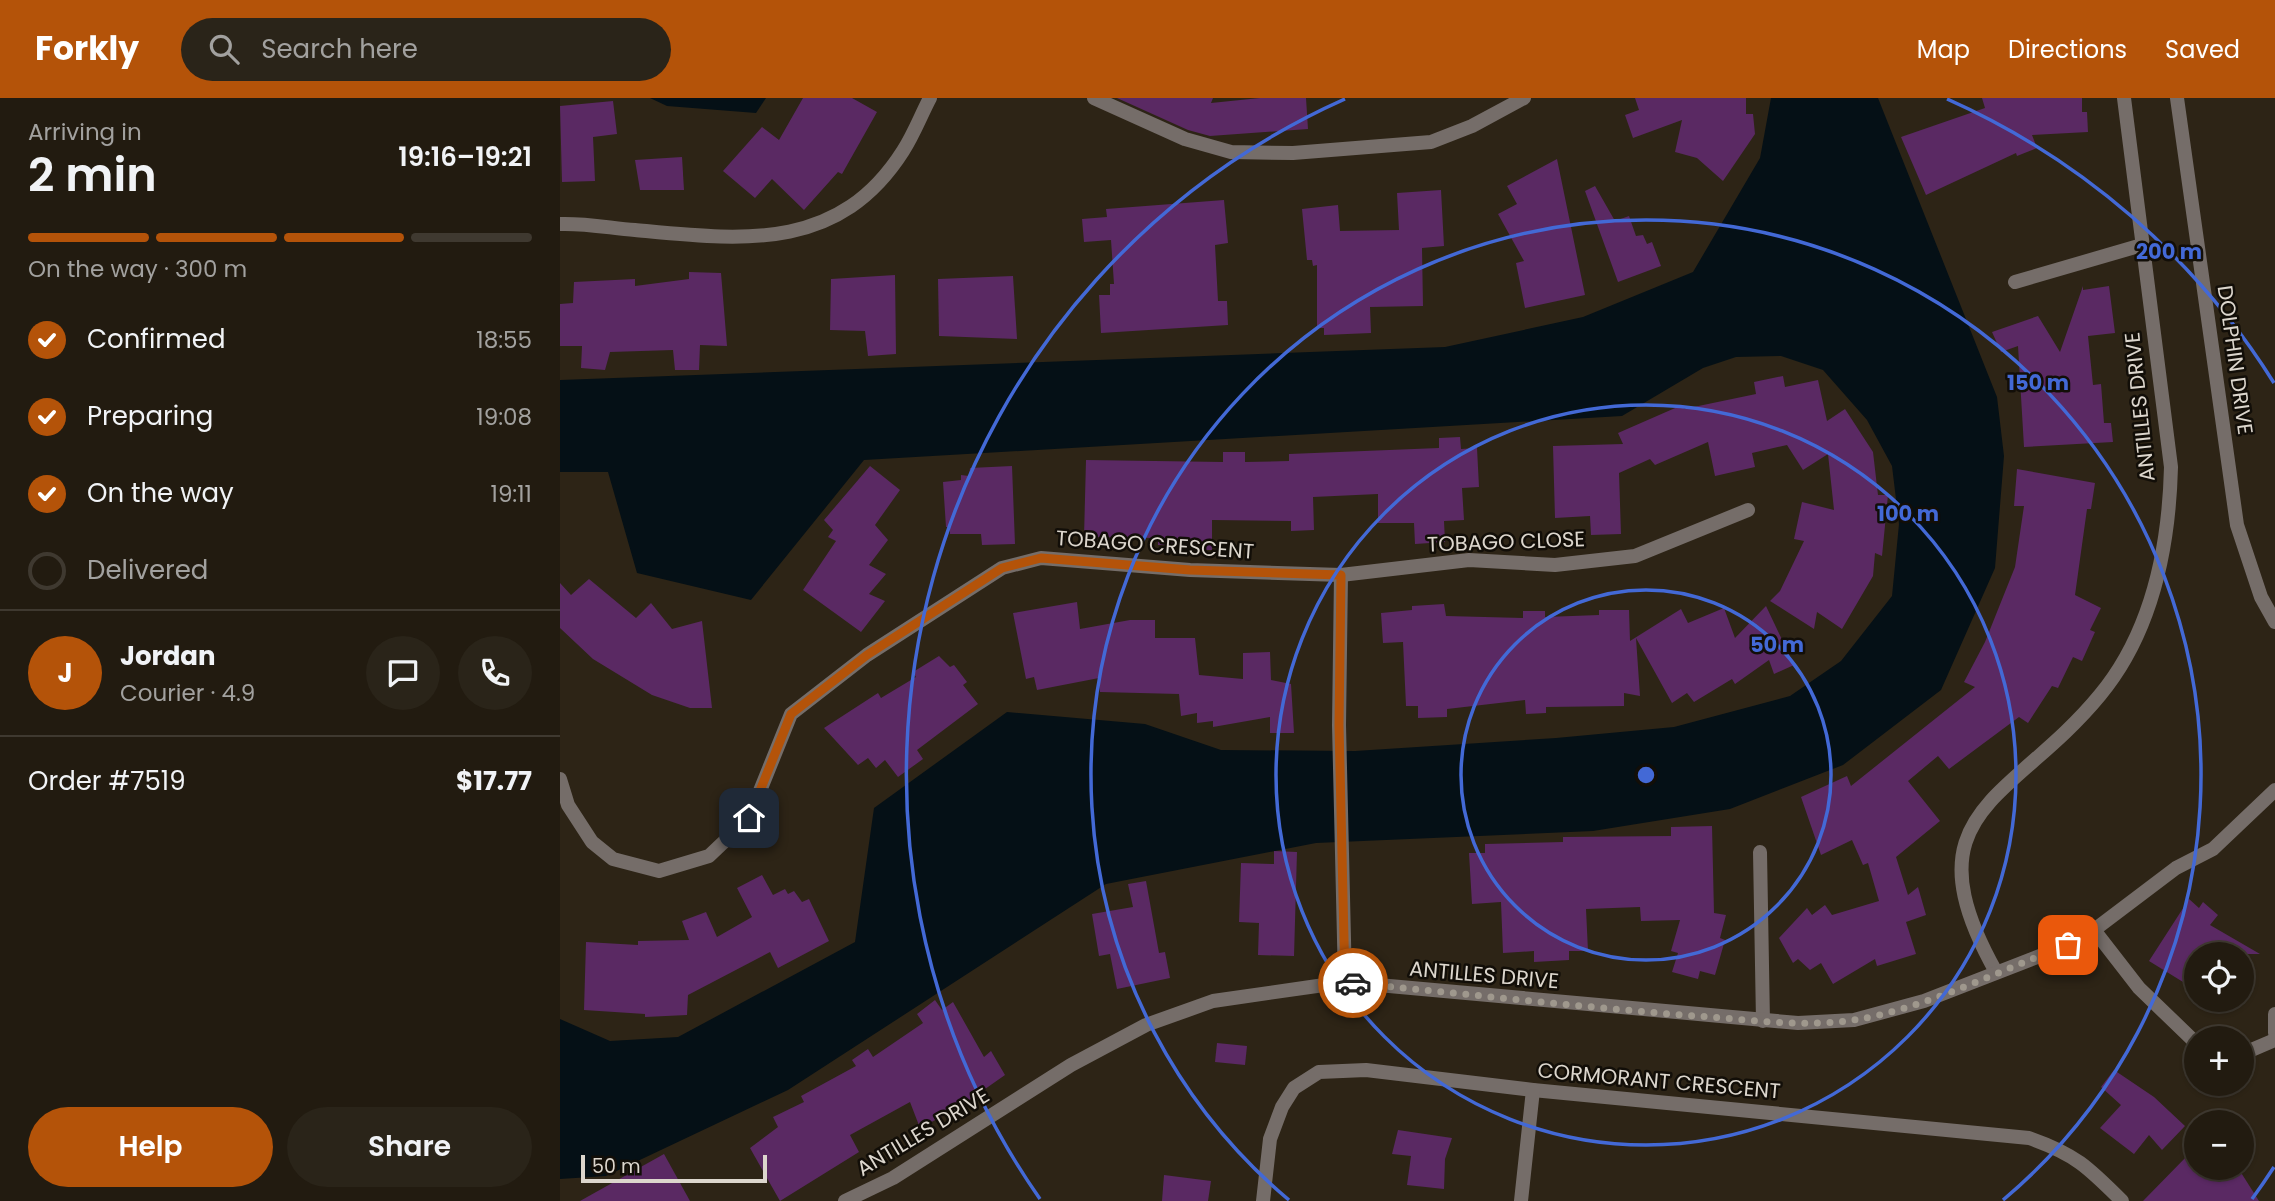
<!DOCTYPE html>
<meta charset="utf-8">
<style>
:root{--surface:#221b10;--page:#2a2419;--text:#f1f3f6;--muted:#a2a19f;--line:#3f3930;--accent:#b45309}
body{margin:0;font-family:Poppins,sans-serif;background:var(--page);color:var(--text);height:100vh;display:flex;flex-direction:column;font-size:26px;white-space:nowrap}
*{box-sizing:border-box;margin:0}
p{font-size:23px;color:var(--muted)}
.icon{flex:none;width:38px;height:38px;fill:none;stroke:currentColor;stroke-width:2;stroke-linecap:round;stroke-linejoin:round}
.map{position:relative;flex:1;overflow:hidden}
.drawer{display:flex;flex-direction:column;background:var(--surface);width:560px}
.drawer>*{flex:none}
.tools{position:absolute;left:1624px;top:844px;display:grid;gap:14px}
.tools a{display:grid;place-items:center;width:70px;height:70px;border-radius:50%;background:var(--surface);box-shadow:0 2px 5px #0004,0 0 0 2px var(--line);font-size:35px}
.scale{position:absolute;left:21px;bottom:18px;width:186px;box-sizing:border-box;padding-left:7px;border:4px solid #dcd6cd;border-top:0;font-size:19px;line-height:24px;white-space:nowrap;color:#dcd6cd;-webkit-text-stroke:5px #120e08;paint-order:stroke}
.pin{position:absolute;display:grid;place-items:center;width:60px;height:60px;color:#fff;margin:-30px;border-radius:14px;box-shadow:0 4px 10px #0006}
.courier{position:absolute;display:grid;place-items:center;width:70px;height:70px;margin:-35px;border:5px solid #b45309;border-radius:50%;background:#fff;color:#222;box-shadow:0 2px 9px #0007}
.headline em{font-style:normal;font-weight:600}
.headline div{display:flex;flex-direction:column-reverse}
.headline{display:flex;align-items:center;justify-content:space-between;height:119px;padding:0 28px}
h1{font-size:46px;font-weight:600;line-height:52px}
.bar{display:grid;grid-template-columns:repeat(4,1fr);gap:10px 7px;align-content:center;height:84px;padding:0 28px}
.bar i{height:9px;border-radius:5px;background:var(--line)}
.bar .current{background:var(--accent)}
.bar p{grid-column:span 4}
.line{display:flex;align-items:center;gap:18px;padding:0 28px;border-top:2px solid var(--line)}
.line div{flex:1}
.round{display:grid;place-items:center;flex:none;width:74px;height:74px;border-radius:37px;background:var(--page)}
ol{padding:0 28px;list-style:none}
li{display:flex;align-items:center;gap:21px;height:77px}
li p{margin-inline-start:auto}
li .icon{padding:7px;border-radius:50%;background:var(--accent);color:#fff;stroke-width:4}
li:last-child{color:var(--muted)}
li i{width:38px;height:38px;border:4px solid var(--line);border-radius:50%}
.action{display:flex;gap:14px;margin-top:auto;padding:14px 28px}
.action a{flex:1;height:80px;border-radius:42px;background:var(--accent);color:#fff;font-size:28px;font-weight:600;line-height:80px;text-align:center}
.action a+a{background:var(--page);color:var(--text)}
header{display:flex;align-items:center;gap:42px;box-sizing:border-box;height:98px;padding:0 35px;background:var(--accent);color:#fff}
header strong{font-size:33px}
nav{display:flex;gap:38px;margin-inline-start:auto;font-size:24px}
.search{width:490px;height:63px;background:var(--page);display:flex;align-items:center;gap:18px;box-sizing:border-box;padding:0 24px;border-radius:38px;color:var(--muted);font-size:26px}
main{display:flex;flex:1;min-height:0}
.map>svg:first-child{display:block}
</style>
<header>
<strong>Forkly</strong>
<div class="search"><svg class="icon" aria-label="search" viewBox="0 0 24 24"><circle cx="10" cy="10" r="6"/><path d="M15 15l6 6"/></svg>Search here</div>
<nav><a>Map</a><a>Directions</a><a>Saved</a></nav>
</header>
<main>
<section class="drawer">
<div class="headline"><div><h1>2 min</h1><p>Arriving in</p></div><em>19:16–19:21</em></div>
<div class="bar"><i class="current"></i><i class="current"></i><i class="current"></i><i></i><p>On the way · 300 m</p></div>
<ol>
<li><svg class="icon" aria-label="check" viewBox="0 0 24 24"><path d="M5 12l5 5 9-10"/></svg>Confirmed<p>18:55</p></li>
<li><svg class="icon" aria-label="check" viewBox="0 0 24 24"><path d="M5 12l5 5 9-10"/></svg>Preparing<p>19:08</p></li>
<li><svg class="icon" aria-label="check" viewBox="0 0 24 24"><path d="M5 12l5 5 9-10"/></svg>On the way<p>19:11</p></li>
<li><i></i>Delivered</li>
</ol>
<div class="line" style="height:126px"><b class="round" style="background:var(--accent);color:#fff">J</b><div><b>Jordan</b><p>Courier · 4.9</p></div><a class="round"><svg class="icon" aria-label="chat" viewBox="0 0 24 24"><path d="M4 5h16v11H9l-5 4z"/></svg></a><a class="round"><svg class="icon" aria-label="phone" viewBox="0 0 24 24"><path d="M5 4h4l2 5-3 2q2 4 5 5l2-3 5 2v4C11 20 4 13 5 4z"/></svg></a></div>
<div class="line" style="height:91px"><div>Order #7519</div><b>$17.77</b></div>
<div class="action"><a>Help</a><a>Share</a></div>
</section>
<div class="map">
<svg width="1715" height="1103" viewBox="0 0 1715 1103">
<rect width="100%" height="100%" fill="#2d2416"/>
<g fill="#051016">
<polygon points="90,0 206,0 196,15 107,8"/>
<polygon points="1211,0 1318,0 1437,299 1444,358 1435,470 1381,592 1283,667 1170,711 1033,733 756,745 546,786 228,992 46,1078 0,1081 0,921 50,943 118,939 295,844 314,710 447,614 585,626 661,652 795,653 996,640 1114,629 1230,598 1281,563 1332,498 1339,426 1332,368 1307,322 1263,272 1221,258 1176,259 1143,270 1062,318 304,362 191,502 77,475 48,374 0,374 0,282 885,249 1023,219 1133,174 1200,60"/>
</g>
<g fill="#5a2963">
<polygon points="243,0 292,0 317,14 282,76 278,74 244,112 212,81 195,100 163,73 202,29 219,42"/>
<polygon points="557,0 653,0 651,5 700,0 746,0 748,31 650,38 628,32"/>
<polygon points="1075,0 1186,0 1186,16 1193,16 1195,36 1163,83 1137,60 1115,54 1122,22 1073,40 1065,17 1079,12"/>
<polygon points="1422,0 1522,0 1522,14 1527,14 1528,34 1472,37 1477,50 1457,58 1456,55 1366,97 1341,39 1425,10"/>
<polygon points="53,3 57,36 33,39 35,83 2,84 0,8"/>
<polygon points="122,59 124,92 80,92 75,62"/>
<polygon points="997,61 1025,197 965,210 956,165 964,163 938,116 957,106 947,88"/>
<polygon points="1035,88 1055,123 1069,118 1076,138 1083,137 1087,146 1092,144 1101,168 1058,184 1025,93"/>
<polygon points="881,92 884,148 862,150 863,208 810,209 811,235 764,237 764,230 757,230 757,167 753,168 752,162 747,162 742,111 778,107 780,133 839,132 837,95"/>
<polygon points="664,102 668,145 655,147 658,203 667,203 668,227 541,235 539,197 550,197 550,186 554,186 551,142 524,144 522,121 547,119 546,111"/>
<polygon points="129,174 161,175 167,248 140,247 139,272 115,272 113,252 50,254 45,272 21,270 22,248 0,248 0,206 13,205 14,184 75,181 75,188 129,181"/>
<polygon points="335,177 336,256 308,258 305,233 270,232 271,181"/>
<polygon points="453,178 457,241 379,238 378,181"/>
<polygon points="1523,188 1523,192 1549,188 1555,235 1528,238 1533,287 1541,286 1544,325 1551,325 1553,344 1464,349 1458,248 1441,254 1432,234 1478,218 1500,254"/>
<polygon points="1223,278 1225,289 1258,282 1267,323 1285,311 1313,354 1318,397 1328,397 1322,458 1315,455 1313,478 1282,531 1257,514 1254,531 1210,503 1220,493 1244,443 1234,441 1242,404 1274,412 1268,356 1243,372 1227,347 1192,355 1195,369 1155,378 1148,344 1095,367 1090,361 1059,375 1061,436 1031,437 1030,418 995,420 993,348 1063,346 1058,335 1122,307 1124,311 1196,296 1194,284"/>
<polygon points="900,339 901,351 917,350 919,389 902,390 904,422 884,423 885,444 855,446 854,425 818,425 818,396 753,399 754,432 731,433 731,423 652,422 652,452 632,452 632,447 598,447 598,440 524,439 526,362 663,364 663,354 685,354 685,364 729,363 729,356 879,350 879,340"/>
<polygon points="310,368 340,392 315,427 328,442 309,467 326,476 309,496 325,503 301,534 243,492 276,443 268,439 273,432 264,422"/>
<polygon points="452,368 455,446 422,447 421,436 390,436 390,429 386,429 383,384 401,382 401,377 409,378 410,370"/>
<polygon points="1457,371 1535,385 1531,411 1527,411 1515,497 1541,510 1530,532 1535,534 1522,563 1513,559 1498,590 1492,588 1468,625 1459,619 1389,671 1378,658 1348,683 1380,723 1336,759 1348,797 1358,789 1366,817 1346,824 1356,856 1317,868 1315,861 1273,886 1261,865 1250,872 1238,861 1233,865 1219,840 1247,810 1252,817 1265,807 1272,817 1319,803 1308,765 1303,767 1292,742 1261,757 1241,699 1287,678 1291,688 1415,589 1404,584 1425,544 1455,469 1464,408 1454,408"/>
<polygon points="29,481 76,520 91,505 112,531 142,523 152,610 130,610 92,597 33,561 0,530 0,485 11,497"/>
<polygon points="517,504 520,531 570,522 595,522 595,540 635,540 639,577 683,581 683,555 710,554 711,582 731,586 734,635 710,635 710,619 653,629 653,623 637,625 637,615 621,618 619,596 540,594 539,580 477,592 474,579 466,581 453,515"/>
<polygon points="884,506 886,518 963,520 963,513 985,513 985,519 1039,517 1039,512 1069,512 1070,543 1121,511 1128,525 1164,510 1175,540 1206,508 1234,567 1214,576 1209,562 1175,586 1172,581 1134,604 1127,595 1112,605 1076,540 1080,598 1064,595 1064,608 986,609 986,615 966,616 965,602 887,611 887,619 858,620 858,608 846,608 843,544 823,545 821,515 852,512 852,508"/>
<polygon points="379,558 390,569 394,567 407,584 403,587 418,606 357,652 363,661 338,679 325,662 316,670 308,660 298,667 264,630 318,595 321,600 356,579 353,574"/>
<polygon points="1152,728 1154,815 1166,817 1160,840 1165,842 1155,877 1140,873 1138,881 1112,874 1118,855 1111,853 1120,822 1081,823 1080,809 1026,811 1028,853 1009,853 1009,862 974,864 974,853 943,855 941,804 912,806 909,755 925,755 925,746 1003,744 1003,739 1111,738 1111,729"/>
<polygon points="714,753 737,754 734,858 698,857 699,825 679,824 681,765 714,766"/>
<polygon points="202,777 213,797 225,791 228,796 234,793 242,804 249,801 269,843 218,870 210,854 128,897 127,917 85,919 85,916 24,912 26,844 78,847 78,843 129,842 122,823 146,814 157,839 192,819 177,790"/>
<polygon points="586,783 599,855 605,854 610,880 557,891 550,856 539,858 532,816 573,809 568,786"/>
<polygon points="1629,801 1639,810 1643,804 1658,817 1650,827 1700,856 1636,856 1636,892 1589,863"/>
<polygon points="375,902 382,912 393,904 424,959 431,953 445,977 398,1010 360,1030 350,1004 290,1037 299,1054 220,1103 190,1050 218,1029 213,1019 244,1004 241,998 296,968 292,962 308,951 313,959 363,925 357,916"/>
<polygon points="657,945 687,948 685,967 655,964"/>
<polygon points="1554,972 1594,999 1625,1028 1602,1052 1589,1037 1574,1056 1540,1030 1561,1007 1541,989"/>
<polygon points="838,1032 892,1040 885,1061 884,1091 847,1087 851,1058 832,1056"/>
<polygon points="104,1056 130,1103 20,1103"/>
<polygon points="1628,1057 1636,1064 1636,1069 1642,1069 1659,1084 1680,1073 1699,1103 1583,1103"/>
<polygon points="604,1077 651,1083 648,1103 602,1103"/>
</g>
<g fill="none" stroke-linecap="round" stroke-linejoin="round">
<g stroke="#756d69" stroke-width="14">
<polyline points="534,0 625,41 671,54 733,55 871,44 912,28 964,0"/>
<path d="M0,126C25,125 50,130 75,132C182,142 278,155 343,53C354,36 361,17 370,0"/>
<polyline points="1455,184 1582,147"/>
<polyline points="781,477 779,627 785,884"/>
<polyline points="0,681 8,707 32,744 53,761 99,773 149,758 189,720 231,616 307,557 442,470 481,460 630,472 781,477 909,462 995,467 1075,458 1188,412"/>
<polyline points="1200,754 1203,923"/>
<polyline points="1534,832 1579,890 1636,945"/>
<path d="M1436,874C1345,712 1453,703 1540,597C1593,533 1609,449 1611,369L1564,0"/>
<polyline points="1715,916 1715,935"/>
<polyline points="1682,956 1715,942"/>
<polyline points="285,1103 333,1080 511,967 586,927 653,903 785,884 1238,925 1294,922 1364,903 1508,847 1534,832 1616,770 1653,751 1715,692"/>
<path d="M703,1103L710,1041L722,1009L734,990L759,974L806,972L973,992L1469,1040C1515,1056 1528,1069 1562,1103"/>
<polyline points="961,1103 973,992"/>
</g>
<polyline stroke="#756d69" stroke-width="14" points="1617,0 1677,427 1701,499 1715,524"/>
</g>
<g fill="none" stroke-linecap="round" stroke-linejoin="round">
<path stroke="#9f988d" stroke-width="7" stroke-dasharray="0 12.6" d="M793,885C907,896 1021,909 1135,918C1187,921 1242,930 1294,922C1365,911 1440,872 1508,847"/>
<polyline stroke="#b45309" stroke-width="9" points="189,720 231,616 307,557 442,470 481,460 630,472 781,477 779,627 785,884 793,885"/>
</g>
<g fill="none" stroke="#4369d6" stroke-width="3.5">
<circle cx="1086" cy="677" r="185"/>
<circle cx="1086" cy="677" r="370"/>
<path d="M729 1102A555 555 0 1 1 1443 1102"/>
<path d="M1714 1069A740 740 0 0 1 1692 1101M480 1101A740 740 0 0 1 785 1M1387 1A740 740 0 0 1 1714 285"/>
</g>
<g text-anchor="middle" stroke-width="5" stroke-linejoin="round" paint-order="stroke">
<g font-size="21" fill="#dcd6cd" stroke="#120e08">
<text transform="translate(1675 262) rotate(82)" y="7">DOLPHIN DRIVE</text>
<text transform="translate(1580 309) rotate(-96)" y="7">ANTILLES DRIVE</text>
<text transform="translate(946 444) rotate(-2)" y="7">TOBAGO CLOSE</text>
<text transform="translate(595 447) rotate(4)" y="7">TOBAGO CRESCENT</text>
<text transform="translate(924 877) rotate(5)" y="7">ANTILLES DRIVE</text>
<text transform="translate(1099 983) rotate(5)" y="7">CORMORANT CRESCENT</text>
<text transform="translate(363 1034) rotate(-31)" y="7">ANTILLES DRIVE</text>
</g>
</g>
<circle cx="1086" cy="677" r="10" fill="#4369d6" stroke="#120e08" stroke-width="3.5"/>
<g font-size="21" text-anchor="middle" font-weight="bold" fill="#4369d6" stroke="#120e08" stroke-width="5" stroke-linejoin="round" paint-order="stroke">
<text x="1609" y="161">200 m</text>
<text x="1478" y="292">150 m</text>
<text x="1348" y="423">100 m</text>
<text x="1217" y="554">50 m</text>
</g>
</svg>
<div class="tools">
<a><svg class="icon" aria-label="locate" viewBox="0 0 24 24"><circle cx="12" cy="12" r="6"/><path d="M12 2v4M12 18v4M2 12h4M18 12h4"/></svg></a>
<a>+</a>
<a>−</a>
</div>
<div class="scale">50 m</div>
<div class="pin" style="left:1508px;top:847px;background:#ea580c"><svg class="icon" aria-label="bag" viewBox="0 0 24 24"><path d="M5 8h14l-1 12H6zM9 8a3 3 0 0 1 6 0"/></svg></div>
<div class="pin" style="left:189px;top:720px;background:#1f2937"><svg class="icon" aria-label="home" viewBox="0 0 24 24"><path d="M3 11l9-7 9 7M6 9v11h12V9"/></svg></div>
<div class="courier" style="left:793px;top:885px"><svg class="icon" aria-label="car" viewBox="0 0 24 24"><path d="M5 17H2v-5l4-1 3-4h7l3 4 3 1v5h-3M9 17h6M6 11h13"/><circle cx="7" cy="17" r="2"/><circle cx="17" cy="17" r="2"/></svg></div>
</div>
</main>
